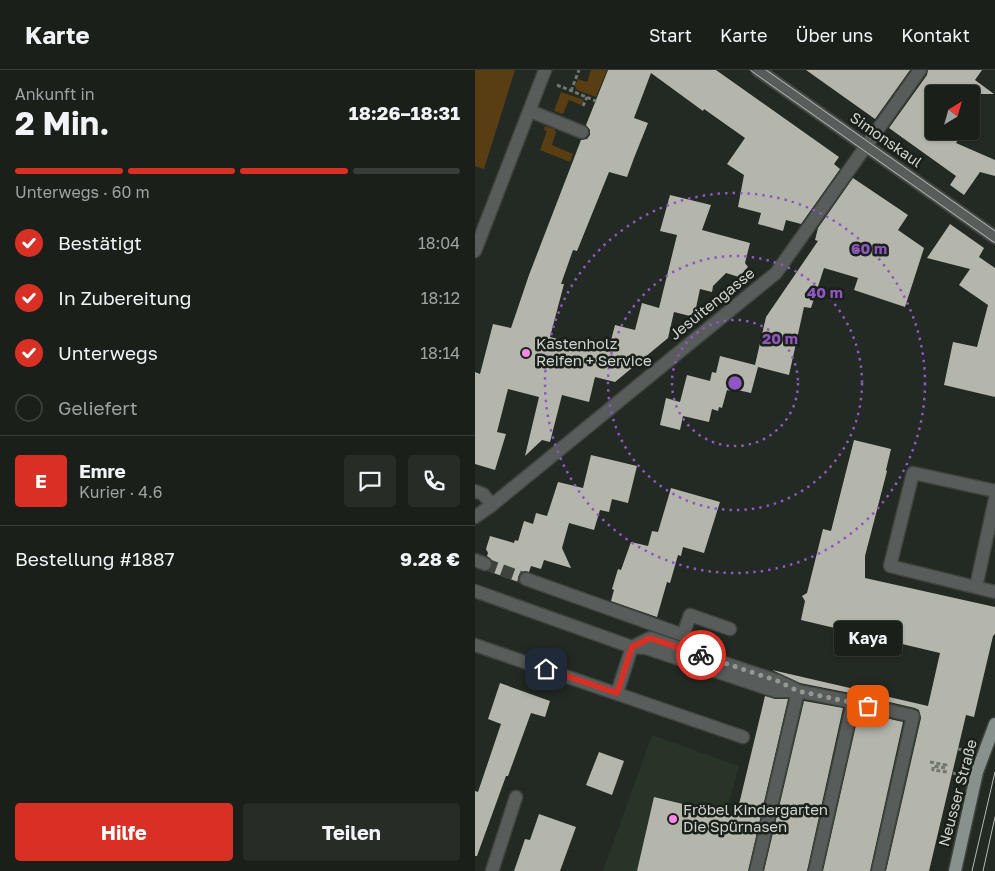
<!DOCTYPE html>
<html lang="de">
<meta charset="utf-8">
<style>
:root{--surface:#1a1f1a;--page:#272c27;--text:#f1f3f6;--muted:#9fa2a2;--line:#383d39;--accent:#d93025}
body{margin:0;font-family:"Golos Text",sans-serif;background:var(--page);color:var(--text);height:100vh;display:flex;flex-direction:column;font-size:19px;white-space:nowrap}
*{box-sizing:border-box;margin:0}
p{font-size:16px;color:var(--muted)}
.icon{flex:none;width:28px;height:28px;fill:none;stroke:currentColor;stroke-width:2;stroke-linecap:round;stroke-linejoin:round}
.map{position:relative;flex:1;overflow:hidden}
.drawer{display:flex;flex-direction:column;background:var(--surface);width:475px}
.drawer>*{flex:none}
.needle{width:32px;rotate:37deg}
.controls{position:absolute;left:450px;top:15px;display:grid;gap:10px}
.controls a{display:grid;place-items:center;width:55px;height:55px;border-radius:5px;background:var(--surface);box-shadow:0 1px 4px #0004,0 0 0 1px var(--line);font-size:25px}
.pin{position:absolute;display:grid;place-items:center;width:42px;height:42px;color:#fff;margin:-21px;border-radius:10px;box-shadow:0 2px 8px #0006}
.courier{position:absolute;display:grid;place-items:center;width:50px;height:50px;margin:-25px;border:4px solid #d93025;border-radius:50%;background:#fff;color:#222;box-shadow:0 1px 6px #0007}
.bubble{position:absolute;height:35px;border-radius:5px;background:var(--surface);box-shadow:0 1px 4px #0004,0 0 0 1px var(--line);font-size:16px;font-weight:700;line-height:35px;text-align:center}
.headline em{font-style:normal;font-weight:700}
.headline div{display:flex;flex-direction:column-reverse}
.headline{display:flex;align-items:center;justify-content:space-between;height:85px;padding:0 15px}
h1{font-size:32px;font-weight:700;line-height:38px}
.bar{display:grid;grid-template-columns:repeat(4,1fr);gap:8px 5px;align-content:center;height:60px;padding:0 15px}
.bar i{height:6px;border-radius:4px;background:var(--line)}
.bar .selected{background:var(--accent)}
.bar p{grid-column:span 4}
.line{display:flex;align-items:center;gap:12px;padding:0 15px;border-top:1px solid var(--line)}
.line div{flex:1}
.round{display:grid;place-items:center;flex:none;width:52px;height:52px;border-radius:5px;background:var(--page)}
ol{padding:0 15px;list-style:none}
li{display:flex;align-items:center;gap:15px;height:55px}
li p{margin-inline-start:auto}
li .icon{padding:5px;border-radius:50%;background:var(--accent);color:#fff;stroke-width:4}
li:last-child{color:var(--muted)}
li i{width:28px;height:28px;border:2px solid var(--line);border-radius:50%}
.button{display:flex;gap:10px;margin-top:auto;padding:10px 15px}
.button a{flex:1;height:58px;border-radius:5px;background:var(--accent);color:#fff;font-size:20px;font-weight:700;line-height:58px;text-align:center}
.button a+a{background:var(--page);color:var(--text)}
header{display:flex;align-items:center;gap:30px;box-sizing:border-box;height:70px;padding:0 25px;background:var(--surface);border-bottom:1px solid var(--line)}
header strong{font-size:24px}
nav{display:flex;gap:28px;margin-inline-start:auto;font-size:18px}
main{display:flex;flex:1;min-height:0}
.map>svg:first-child{display:block}
</style>
<header>
<strong>Karte</strong>
<nav><a>Start</a><a>Karte</a><a>Über uns</a><a>Kontakt</a></nav>
</header>
<main>
<section class="drawer">
<div class="headline"><div><h1>2 Min.</h1><p>Ankunft in</p></div><em>18:26–18:31</em></div>
<div class="bar"><i class="selected"></i><i class="selected"></i><i class="selected"></i><i></i><p>Unterwegs · 60 m</p></div>
<ol>
<li><svg class="icon" aria-label="check" viewBox="0 0 24 24"><path d="M5 12l5 5 9-10"/></svg>Bestätigt<p>18:04</p></li>
<li><svg class="icon" aria-label="check" viewBox="0 0 24 24"><path d="M5 12l5 5 9-10"/></svg>In Zubereitung<p>18:12</p></li>
<li><svg class="icon" aria-label="check" viewBox="0 0 24 24"><path d="M5 12l5 5 9-10"/></svg>Unterwegs<p>18:14</p></li>
<li><i></i>Geliefert</li>
</ol>
<div class="line" style="height:90px"><b class="round" style="background:var(--accent);color:#fff">E</b><div><b>Emre</b><p>Kurier · 4.6</p></div><a class="round"><svg class="icon" aria-label="chat" viewBox="0 0 24 24"><path d="M4 5h16v11H9l-5 4z"/></svg></a><a class="round"><svg class="icon" aria-label="phone" viewBox="0 0 24 24"><path d="M5 4h4l2 5-3 2q2 4 5 5l2-3 5 2v4C11 20 4 13 5 4z"/></svg></a></div>
<div class="line" style="height:65px"><div>Bestellung #1887</div><b>9.28 €</b></div>
<div class="button"><a>Hilfe</a><a>Teilen</a></div>
</section>
<div class="map">
<svg width="520" height="801" viewBox="0 0 520 801">
<rect width="100%" height="100%" fill="#232923"/>
<polygon fill="#293428" points="177,665 264,696 235,801 128,801"/>
<g fill="#593e13">
<polygon points="0,0 40,0 9,99 0,96"/>
<polygon points="116,0 132,0 121,27 102,20 100,16 103,9 112,12"/>
<polygon points="86,22 109,30 106,35 94,30 88,44 79,41"/>
<polygon points="70,56 79,59 81,62 77,75 98,84 95,92 65,80 72,61 69,60"/>
</g>
<g fill="#b5b6ab">
<polygon points="133,0 241,0 364,87 359,94 365,99 326,154 311,150 308,161 283,154 286,143 263,137 269,105 252,94 270,68 229,39 228,41 176,3 159,48 173,53 159,88 152,107 134,102 102,181 98,180 86,214 89,214 75,267 133,282 140,255 160,260 167,233 184,238 202,165 185,161 195,125 236,135 227,160 275,173 270,193 273,197 264,207 251,203 238,216 237,222 225,219 219,247 199,242 193,268 140,312 120,307 114,332 87,325 75,372 67,370 50,386 64,327 33,319 22,362 31,364 20,400 0,394 0,302 5,304 18,254 36,258 54,205 106,70 112,69 115,65 115,60 111,55"/>
<polygon points="331,0 435,0 400,49"/>
<polygon points="453,0 507,0 500,10 519,24 459,24 459,61 473,61 484,69 481,73 520,90 520,106 505,102 489,125 475,115 481,106 414,58 452,5"/>
<polygon points="378,108 433,145 423,160 449,178 430,237 379,220 383,208 349,198 336,238 329,237 314,305 283,297 276,323 258,319 257,321 252,320 247,338 244,337 243,341 237,339 234,352 208,346 205,360 185,355 191,328 205,332 212,305 235,311 237,302 241,303 245,286 280,295 291,247 343,171 340,170 343,158"/>
<polygon points="475,154 509,178 504,187 520,198 520,327 469,315 478,272 502,277 513,235 484,215 495,199 452,188"/>
<polygon points="379,370 416,379 411,400 412,401 390,486 390,508 520,537 520,564 518,566 499,647 491,645 454,801 411,801 446,648 444,640 440,638 380,624 325,613 297,600 453,636 465,583 326,550 330,531 327,526 332,523 348,459 356,461"/>
<polygon points="116,385 162,396 153,433 137,429 134,442 125,440 119,460 94,453 87,478 96,498 69,490 66,499 56,496 54,502 50,501 45,503 43,507 43,512 13,501 17,497 18,493 16,489 12,486 13,483 11,479 15,466 39,473 40,470 43,471 49,451 58,454 61,443 72,446 83,412 108,418"/>
<polygon points="196,418 245,432 229,483 208,477 206,486 203,485 195,513 192,512 182,547 136,531 139,520 137,519 143,499 146,500 156,472 173,476 177,461 183,462"/>
<polygon points="25,613 75,631 70,647 56,643 33,706 31,706 2,786 0,786 0,721 3,722 26,654 13,649"/>
<polygon points="290,626 300,629 313,629 273,801 162,801 179,727 261,747"/>
<polygon points="329,631 368,638 332,801 289,801"/>
<polygon points="384,642 428,652 395,801 348,801"/>
<polygon points="124,682 149,691 137,725 111,715"/>
<polygon points="64,744 101,757 85,801 39,801 50,769 55,770"/>
</g>
<g fill="none" stroke-linecap="round" stroke-linejoin="round">
<polyline stroke="#3d433d" stroke-width="12" stroke-dasharray="12 6" stroke-linecap="butt" points="10,494 51,509"/>
<g stroke="#3f443f" stroke-width="15">
<g id="minor">
<polyline points="283,0 520,167"/>
<polyline points="55,41 107,62"/>
<polyline points="0,181 70,0"/>
<polyline points="0,421 8,424 17,435"/>
<polyline points="520,421 438,403 415,496 520,522"/>
<polyline points="0,447 17,435 301,203 445,0"/>
<polyline points="0,490 10,494"/>
<polyline points="51,509 208,565 215,545 255,559"/>
<polyline points="501,517 520,429"/>
<polyline points="0,521 157,577 171,578 300,621 323,621 378,632"/>
<polyline points="0,575 268,667"/>
<polyline points="142,623 157,577 175,568 303,611 320,619"/>
<polyline points="17,801 41,727"/>
<polyline points="281,801 323,621"/>
<polyline points="340,801 378,632 438,646 403,801"/>
</g>
</g>
<g stroke="#3f443f" stroke-width="15">
<polyline id="major" points="480,801 502,702 520,654"/>
</g>
<g stroke="#707570" stroke-width="3" stroke-dasharray="4 2.5" stroke-linecap="butt">
<polyline points="82,15 121,31"/>
<polyline points="96,21 104,0"/>
<polyline points="108,36 112,27"/>
<polyline points="483,679 493,681"/>
<polyline points="455,692 471,695 470,698 458,696 458,700 472,702"/>
<polyline points="478,703 485,705"/>
</g>
<use href="#minor" stroke="#585c5b" stroke-width="12"/>
<use href="#major" stroke="#87918e" stroke-width="12"/>
<g stroke="#b3b8b3" stroke-width="1">
<polyline points="275,0 520,173"/>
<polyline points="291,0 520,161"/>
<polyline points="497,801 520,702"/>
<polyline points="508,801 520,747"/>
</g>
</g>
<g fill="none" stroke-linecap="round" stroke-linejoin="round">
<polyline stroke="#939893" stroke-width="5" stroke-dasharray="0 9" points="226,585 303,611 323,621 393,636"/>
<polyline stroke="#d93025" stroke-width="6" points="71,599 142,623 157,577 175,568 226,585"/>
</g>
<g fill="none" stroke="#9056c3" stroke-width="2.5" stroke-dasharray="2.5 5">
<circle cx="260" cy="313" r="63"/>
<circle cx="260" cy="313" r="127"/>
<circle cx="260" cy="313" r="190"/>
</g>
<g fill="#f987e8" stroke="#1a201a" stroke-width="2">
<circle cx="51" cy="283" r="5"/>
<circle cx="198" cy="749" r="5"/>
</g>
<g text-anchor="middle" stroke-width="5" stroke-linejoin="round" paint-order="stroke">
<g font-size="15" fill="#d0d4d0" stroke="#1a201a">
<text transform="translate(411 70) rotate(35)" y="5">Simonskaul</text>
<text transform="translate(237 234) rotate(-39)" y="5">Jesuitengasse</text>
<text transform="translate(483 723) rotate(-75)" y="5">Neusser Straße</text>
</g>
<g font-size="15" fill="#d0d4d0" stroke="#1a201a" text-anchor="start">
<text x="61" y="279">Kastenholz<tspan x="61" dy="17">Reifen + Service</tspan></text>
<text x="208" y="745">Fröbel Kindergarten<tspan x="208" dy="17">Die Spürnasen</tspan></text>
</g>
</g>
<circle cx="260" cy="313" r="8" fill="#9056c3" stroke="#1a201a" stroke-width="2.5"/>
<g font-size="15" text-anchor="middle" font-weight="bold" fill="#9056c3" stroke="#1a201a" stroke-width="5" stroke-linejoin="round" paint-order="stroke">
<text x="394" y="184">60 m</text>
<text x="350" y="228">40 m</text>
<text x="305" y="274">20 m</text>
</g>
</svg>
<div class="controls">
<a><svg class="needle" viewBox="-14 -14 28 28"><path d="M0-13l5 13h-10z" fill="#e53935"/><path d="M0 13l5-13h-10z" fill="#9fa2a2"/></svg></a>
</div>
<div class="pin" style="left:393px;top:636px;background:#ea580c"><svg class="icon" aria-label="bag" viewBox="0 0 24 24"><path d="M5 8h14l-1 12H6zM9 8a3 3 0 0 1 6 0"/></svg></div>
<div class="pin" style="left:71px;top:599px;background:#1f2937"><svg class="icon" aria-label="home" viewBox="0 0 24 24"><path d="M3 11l9-7 9 7M6 9v11h12V9"/></svg></div>
<div class="courier" style="left:226px;top:585px"><svg class="icon" aria-label="bike" viewBox="0 0 24 24"><circle cx="6" cy="16" r="4"/><circle cx="18" cy="16" r="4"/><path d="M6 16l4-8h5l3 8M10 8l3 8H6M13 5h3"/></svg></div>
<div class="bubble" style="left:359px;top:551px;width:68px">Kaya</div>
</div>
</main>
